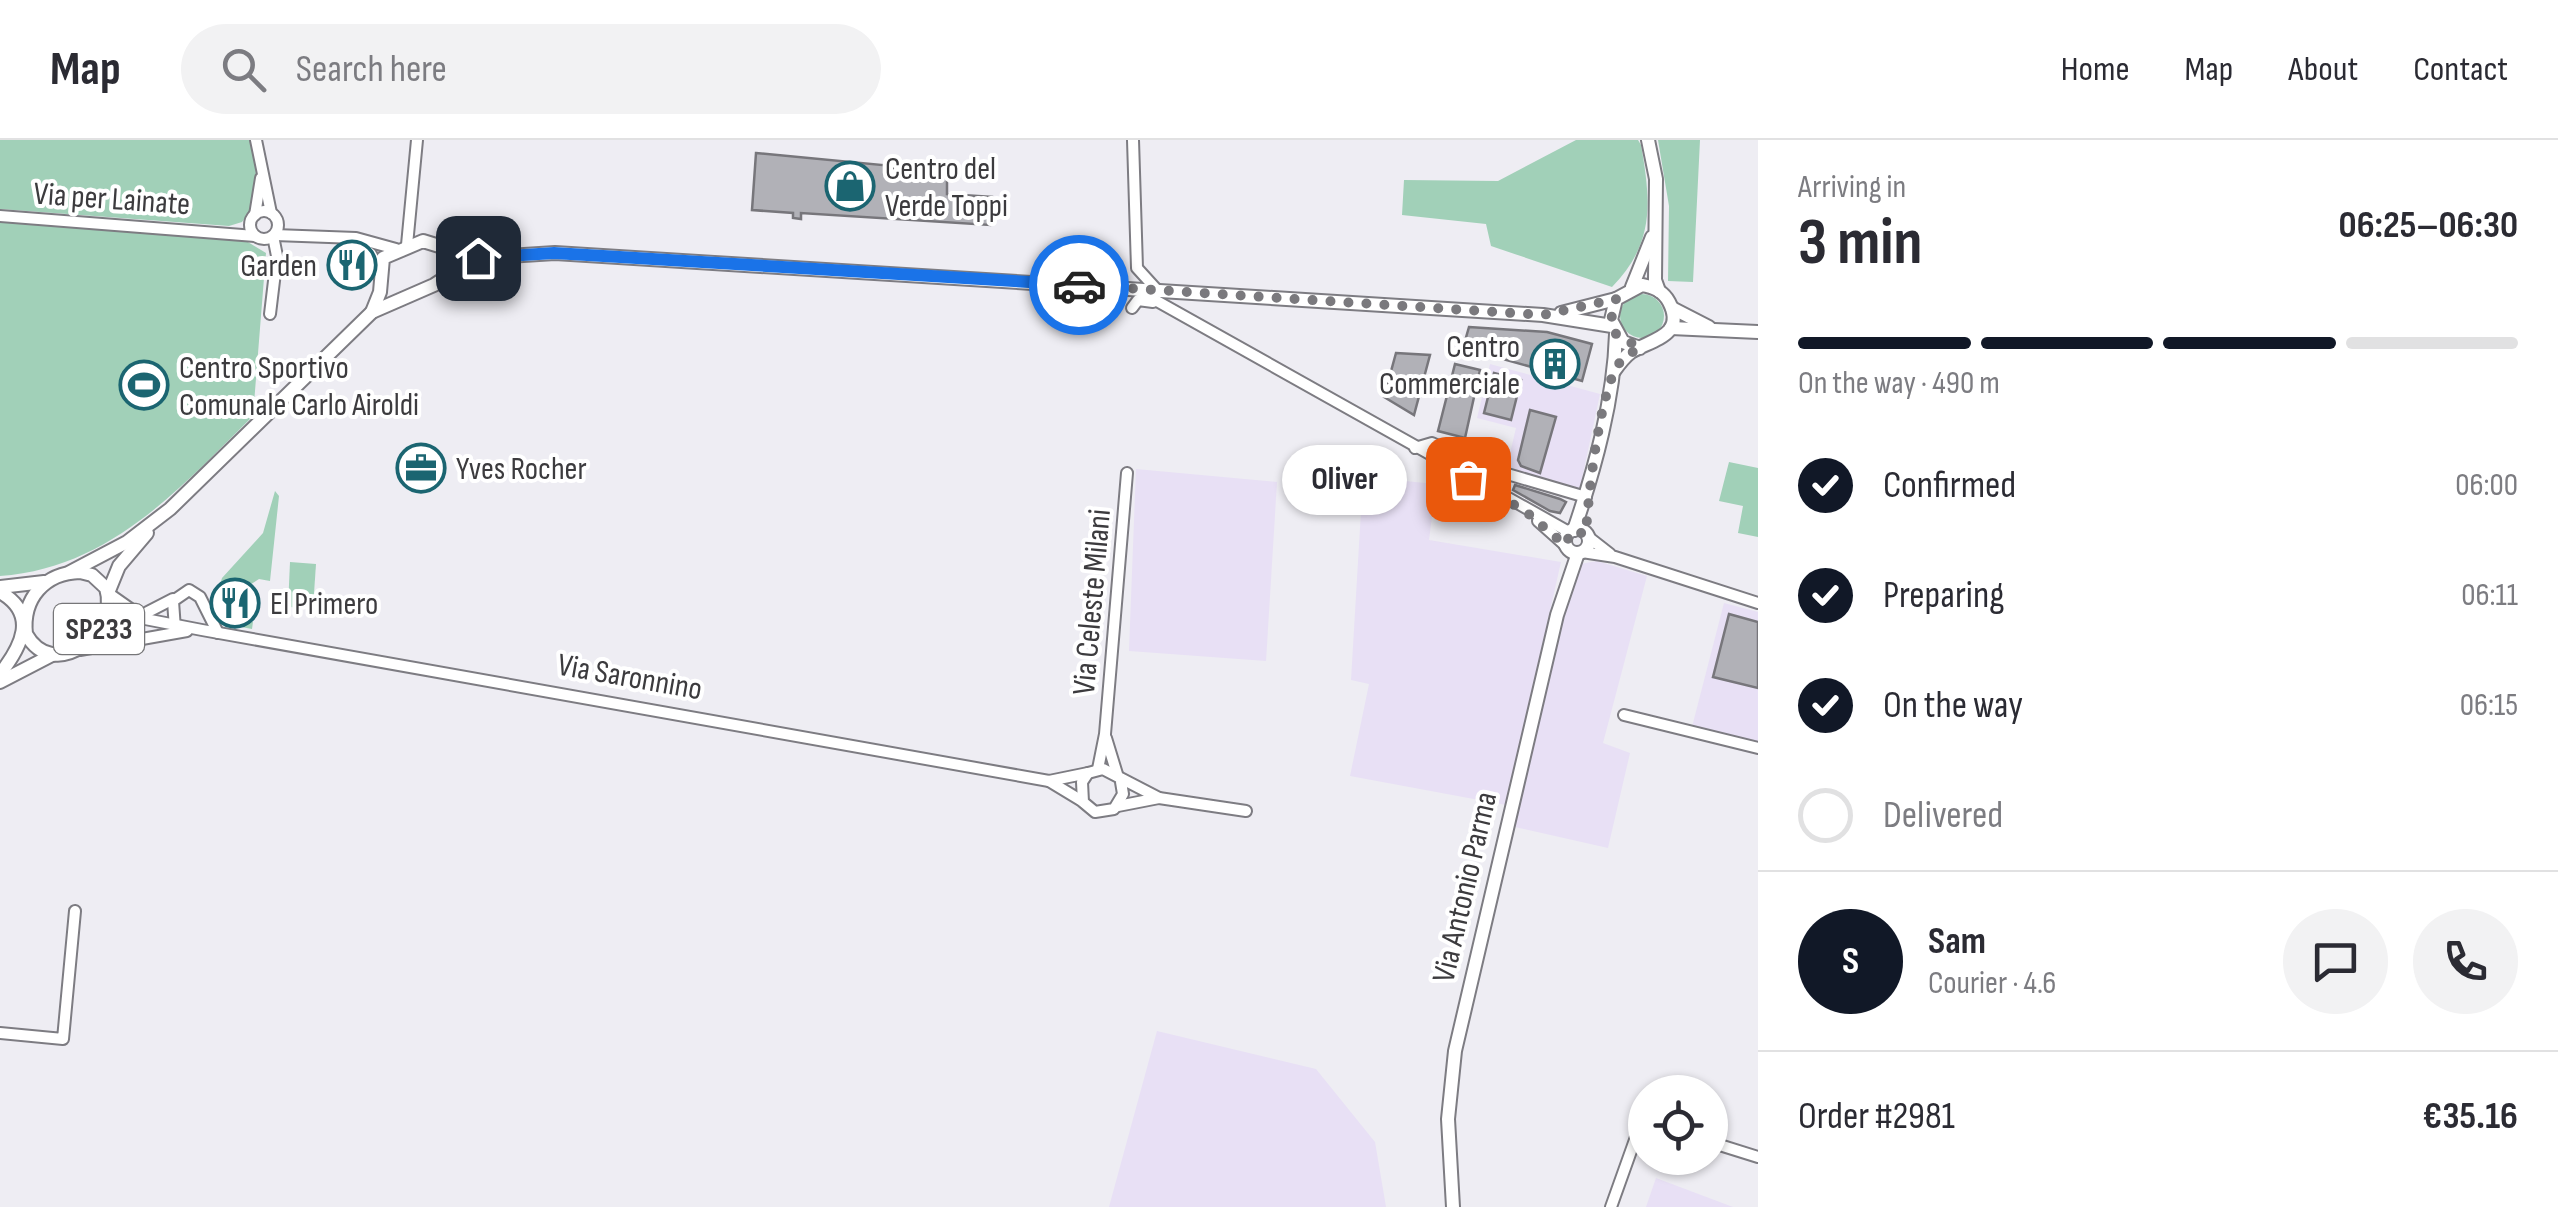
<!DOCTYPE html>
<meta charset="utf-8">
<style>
:root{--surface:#fff;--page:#f2f2f3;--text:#2b2b33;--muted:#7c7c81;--line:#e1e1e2;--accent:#111827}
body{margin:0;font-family:"Sofia Sans Condensed",sans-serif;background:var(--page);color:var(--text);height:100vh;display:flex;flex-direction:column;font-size:38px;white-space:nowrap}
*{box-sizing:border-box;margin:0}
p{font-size:32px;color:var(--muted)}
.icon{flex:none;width:55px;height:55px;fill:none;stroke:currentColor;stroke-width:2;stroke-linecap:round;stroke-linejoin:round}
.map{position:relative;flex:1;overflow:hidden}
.sheet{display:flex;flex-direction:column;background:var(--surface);width:800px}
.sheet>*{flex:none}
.tools{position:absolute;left:1628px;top:935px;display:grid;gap:20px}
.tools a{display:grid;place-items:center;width:100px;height:100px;border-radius:50%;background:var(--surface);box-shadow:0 2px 8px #0004;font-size:50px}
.pin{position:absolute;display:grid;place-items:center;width:85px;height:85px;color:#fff;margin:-42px;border-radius:20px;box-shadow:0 5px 15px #0006}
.courier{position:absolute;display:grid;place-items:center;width:100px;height:100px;margin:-50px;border:8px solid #1a73e8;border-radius:50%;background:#fff;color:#222;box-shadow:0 2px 12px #0007}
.bubble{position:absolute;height:70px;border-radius:35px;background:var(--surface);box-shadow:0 2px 8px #0004;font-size:32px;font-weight:700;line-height:70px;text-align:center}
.summary em{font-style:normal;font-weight:700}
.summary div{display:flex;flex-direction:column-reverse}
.summary{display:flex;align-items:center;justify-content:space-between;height:170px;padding:0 40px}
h1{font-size:65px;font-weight:700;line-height:75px}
.bar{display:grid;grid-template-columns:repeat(4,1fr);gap:15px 10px;align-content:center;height:120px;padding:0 40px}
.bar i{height:12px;border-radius:8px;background:var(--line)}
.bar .on{background:var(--accent)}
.bar p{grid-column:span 4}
.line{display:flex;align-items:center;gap:25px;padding:0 40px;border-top:2px solid var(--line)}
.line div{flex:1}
.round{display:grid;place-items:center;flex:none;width:105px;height:105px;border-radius:52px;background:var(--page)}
ol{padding:0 40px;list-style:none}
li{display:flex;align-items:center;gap:30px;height:110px}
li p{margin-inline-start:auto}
li .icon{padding:10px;border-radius:50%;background:var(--accent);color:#fff;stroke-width:4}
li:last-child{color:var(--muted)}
li i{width:55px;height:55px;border:5px solid var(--line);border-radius:50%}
header{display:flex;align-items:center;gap:60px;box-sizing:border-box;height:140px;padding:0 50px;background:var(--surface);border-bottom:2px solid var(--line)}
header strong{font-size:48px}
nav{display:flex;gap:55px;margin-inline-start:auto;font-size:35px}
.search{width:700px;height:90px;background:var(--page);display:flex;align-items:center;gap:25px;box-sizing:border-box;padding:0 35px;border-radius:55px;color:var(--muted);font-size:38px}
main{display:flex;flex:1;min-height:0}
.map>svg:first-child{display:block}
</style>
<header>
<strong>Map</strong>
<div class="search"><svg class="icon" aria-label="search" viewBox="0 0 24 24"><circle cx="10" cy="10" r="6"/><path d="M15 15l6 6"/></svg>Search here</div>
<nav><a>Home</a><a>Map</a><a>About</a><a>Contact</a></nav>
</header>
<main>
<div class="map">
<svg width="1758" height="1067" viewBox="0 0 1758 1067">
<rect width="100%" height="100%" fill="#eeedf3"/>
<g fill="#e8e0f5">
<polygon points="1490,224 1600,254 1580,348 1506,330 1516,288 1477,278"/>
<polygon points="1136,329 1277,342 1266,521 1129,511"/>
<polygon points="1363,337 1436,344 1429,400 1561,422 1506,665 1350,636 1369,544 1351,540"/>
<polygon points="1597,421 1647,436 1603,603 1630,613 1608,708 1515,687 1573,431 1580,424"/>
<polygon points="1724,463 1758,472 1758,602 1692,587"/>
<polygon points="1157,891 1316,929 1375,1002 1386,1067 1109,1067"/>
<polygon points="1656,1038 1733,1067 1646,1067"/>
</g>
<g fill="#a1d0b8">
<path d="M0,0H251C256,28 263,59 242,82L229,86L0,69Z"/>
<path d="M1576,0H1638L1641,5C1651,62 1655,103 1612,147L1491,106L1486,84L1402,75L1404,40L1498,41Z"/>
<polygon points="1658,0 1700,0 1693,142 1668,141 1669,66"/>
<path d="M0,82L243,99L266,113L253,276C179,349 110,428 0,436Z"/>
<circle cx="1642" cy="176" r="22"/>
<polygon points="1729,322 1758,328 1758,397 1738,393 1743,366 1719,361"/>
<polygon points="275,351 279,356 270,441 259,439 248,446 244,481 253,482 252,489 220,483 212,471 222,438 263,393"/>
<polygon points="290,422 316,424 313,468 288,467"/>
</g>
<g fill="#b1b1b7" stroke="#77767b" stroke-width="2.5">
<polygon points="756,13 893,26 892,35 947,38 947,54 992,57 990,85 801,73 801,79 793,78 793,73 752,70"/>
<polygon points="1469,187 1547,192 1592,204 1582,241 1463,208"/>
<polygon points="1396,213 1430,215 1414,275 1384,257"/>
<polygon points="1455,224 1480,230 1465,298 1438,291"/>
<polygon points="1494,233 1521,240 1511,280 1484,273"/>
<polygon points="1530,270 1556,277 1540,333 1521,326 1518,320"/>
<polygon points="1515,345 1560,359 1566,362 1560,373 1550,371 1513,350"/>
<polygon points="1729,474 1758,482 1758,548 1713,537"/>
</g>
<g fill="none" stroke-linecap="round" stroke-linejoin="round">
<g stroke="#7d7c82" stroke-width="14">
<g id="minor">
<polyline points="256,0 271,73"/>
<polyline points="1133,0 1137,128 1157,150"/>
<circle cx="264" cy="85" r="14"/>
<polyline points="255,75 261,38"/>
<polyline points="0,76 255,96"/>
<polyline points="275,95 356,98 396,109"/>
<polyline points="356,102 371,114 379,129"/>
<polyline points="407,105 417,0"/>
<polyline points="1139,151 1569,392"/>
<polyline points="1132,168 1138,160 1153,162"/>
<polyline points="270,174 277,116 273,96"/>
<polyline points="1415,308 1432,303 1487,328 1586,357"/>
<polyline points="1538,381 1565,405"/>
<polyline points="1587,396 1610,414"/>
<polyline points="1582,412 1615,417 1758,463"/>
<polyline points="108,453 145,479 202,490 1049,641 1088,633"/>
<polyline points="140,476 173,459"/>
<polyline points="175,489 173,461 189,450 200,457 218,493"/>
<polyline points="80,510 187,491"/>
<polyline points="1624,575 1758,608"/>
<polyline points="1106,598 1117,634"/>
<polyline points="1098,629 1105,594 1127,333"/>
<polyline points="1049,641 1082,661"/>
<polyline points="1121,642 1123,654 1114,669 1095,672 1083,662 1082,642 1088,633 1103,629 1159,658 1246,671"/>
<polyline points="1118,666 1159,658"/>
<polyline points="0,893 63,899 75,771"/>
<polyline points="1710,1002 1758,1017"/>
<polyline points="1611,1067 1636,997 1645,987"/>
</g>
</g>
<g stroke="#7d7c82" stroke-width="16">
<g id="major">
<polyline points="1648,0 1656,39 1655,140 1659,151"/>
<polyline points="1632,147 1652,97"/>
<polyline points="1672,168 1709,187"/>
<polyline points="372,172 380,152 383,118 423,101 478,118 555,113 1543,175 1612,186"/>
<polyline points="1561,173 1616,159"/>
<polyline points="1671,188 1758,192"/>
<path d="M1614,231C1619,224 1624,217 1631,212C1650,200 1687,196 1669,162C1663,151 1654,147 1642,145L1616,159L1611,180L1623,202L1640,208"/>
<circle cx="1577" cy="401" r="12"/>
<path d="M1574,390C1595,328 1614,260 1616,194"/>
<polyline points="70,432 127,402 170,369 372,172 434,145 474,119"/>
<path d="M80,432L92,435L106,448C120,493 54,544 26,494C22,458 45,433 80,432Z"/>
<polyline points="0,447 44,442"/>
<path d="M0,452C39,474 21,507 0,534"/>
<polyline points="108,453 119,426 147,393"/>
<polyline points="0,542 54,514"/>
<polyline points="1453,1067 1448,979 1455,911 1557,475 1578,413"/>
</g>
</g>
<use href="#minor" stroke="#fff" stroke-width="10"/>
<use href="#major" stroke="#fff" stroke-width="12"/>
</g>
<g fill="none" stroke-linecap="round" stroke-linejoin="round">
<path stroke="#7a797d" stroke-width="10" stroke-dasharray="0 18" d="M1079,145L1543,175L1616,159L1611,180L1616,194L1640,208C1630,213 1622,218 1616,228C1599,261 1588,355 1586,394L1572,391L1565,405L1525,371L1468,339"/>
<polyline stroke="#1a73e8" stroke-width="12" points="478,118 554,113 1079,145"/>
</g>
<defs>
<g id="shop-ring" transform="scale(2.5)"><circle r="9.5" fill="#fff" stroke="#1b6571" stroke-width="1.5"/><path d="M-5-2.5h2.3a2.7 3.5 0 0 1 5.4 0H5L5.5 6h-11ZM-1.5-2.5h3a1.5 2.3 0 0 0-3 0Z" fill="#1b6571"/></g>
<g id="restaurant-ring" transform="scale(2.5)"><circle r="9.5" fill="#fff" stroke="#1b6571" stroke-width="1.5"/><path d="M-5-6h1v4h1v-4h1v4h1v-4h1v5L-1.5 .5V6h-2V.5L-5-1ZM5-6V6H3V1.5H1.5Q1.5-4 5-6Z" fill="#1b6571"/></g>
<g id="building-ring" transform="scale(2.5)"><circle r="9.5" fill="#fff" stroke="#1b6571" stroke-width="1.5"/><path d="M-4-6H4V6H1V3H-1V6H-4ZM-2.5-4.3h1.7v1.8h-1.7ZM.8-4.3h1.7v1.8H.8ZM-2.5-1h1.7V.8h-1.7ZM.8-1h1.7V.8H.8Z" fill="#1b6571"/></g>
<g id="stadium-ring" transform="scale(2.5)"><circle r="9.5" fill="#fff" stroke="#1b6571" stroke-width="1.5"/><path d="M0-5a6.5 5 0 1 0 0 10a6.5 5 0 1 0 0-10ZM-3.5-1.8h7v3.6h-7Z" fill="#1b6571"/></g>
<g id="office-ring" transform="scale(2.5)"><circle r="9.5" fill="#fff" stroke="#1b6571" stroke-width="1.5"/><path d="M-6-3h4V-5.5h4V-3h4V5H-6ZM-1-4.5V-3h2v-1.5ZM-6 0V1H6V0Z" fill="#1b6571"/></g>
</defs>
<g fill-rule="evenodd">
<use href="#shop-ring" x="850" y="46"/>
<use href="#restaurant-ring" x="352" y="125"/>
<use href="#building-ring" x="1555" y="224"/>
<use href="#stadium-ring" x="144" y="245"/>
<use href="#office-ring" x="421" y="328"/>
<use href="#restaurant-ring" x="235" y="463"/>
</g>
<g text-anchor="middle" stroke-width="8" stroke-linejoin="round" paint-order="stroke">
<rect fill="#fff" stroke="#767678" stroke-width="2.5" x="54" y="464" width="90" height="50" rx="8"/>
<g font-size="30" font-weight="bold" fill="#3c3b3e">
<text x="99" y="499">SP233</text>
</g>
<g font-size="32" fill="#3c3b3e" stroke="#fff" text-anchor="start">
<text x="885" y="39">Centro del<tspan x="885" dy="37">Verde Toppi</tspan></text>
<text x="317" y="136" text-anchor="end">Garden</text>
<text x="1520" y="217" text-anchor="end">Centro<tspan x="1520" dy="37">Commerciale</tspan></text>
<text x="179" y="238">Centro Sportivo<tspan x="179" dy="37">Comunale Carlo Airoldi</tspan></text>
<text x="456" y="339">Yves Rocher</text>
<text x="270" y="474">El Primero</text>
</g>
<g font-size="32" fill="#3c3b3e" stroke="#fff">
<text transform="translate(112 58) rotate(4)" y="11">Via per Lainate</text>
<text transform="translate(1091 462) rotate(-85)" y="11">Via Celeste Milani</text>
<text transform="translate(630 536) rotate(10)" y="11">Via Saronnino</text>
<text transform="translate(1464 747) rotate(-77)" y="11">Via Antonio Parma</text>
</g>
</g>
</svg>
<div class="tools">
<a><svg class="icon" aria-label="locate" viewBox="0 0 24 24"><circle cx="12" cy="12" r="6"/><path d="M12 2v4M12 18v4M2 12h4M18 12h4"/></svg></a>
</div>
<div class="pin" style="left:1468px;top:339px;background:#ea580c"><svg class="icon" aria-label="bag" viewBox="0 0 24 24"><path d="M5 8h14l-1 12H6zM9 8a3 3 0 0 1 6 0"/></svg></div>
<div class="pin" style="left:478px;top:118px;background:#1f2937"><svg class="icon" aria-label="home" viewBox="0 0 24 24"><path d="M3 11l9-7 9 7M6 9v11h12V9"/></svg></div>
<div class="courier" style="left:1079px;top:145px"><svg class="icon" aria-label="car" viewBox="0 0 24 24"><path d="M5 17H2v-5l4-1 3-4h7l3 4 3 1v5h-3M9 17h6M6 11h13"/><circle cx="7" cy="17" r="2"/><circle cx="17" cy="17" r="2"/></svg></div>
<div class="bubble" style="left:1282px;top:305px;width:125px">Oliver</div>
</div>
<section class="sheet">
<div class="summary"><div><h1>3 min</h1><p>Arriving in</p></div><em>06:25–06:30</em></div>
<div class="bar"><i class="on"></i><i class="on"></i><i class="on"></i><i></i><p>On the way · 490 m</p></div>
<ol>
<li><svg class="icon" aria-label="check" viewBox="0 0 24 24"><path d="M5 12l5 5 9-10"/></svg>Confirmed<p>06:00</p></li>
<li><svg class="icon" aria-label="check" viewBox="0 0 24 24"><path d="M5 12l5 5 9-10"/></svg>Preparing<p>06:11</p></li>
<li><svg class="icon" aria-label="check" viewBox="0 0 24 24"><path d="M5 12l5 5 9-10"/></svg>On the way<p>06:15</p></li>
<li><i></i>Delivered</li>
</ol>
<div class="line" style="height:180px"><b class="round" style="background:var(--accent);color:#fff">S</b><div><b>Sam</b><p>Courier · 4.6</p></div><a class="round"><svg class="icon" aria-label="chat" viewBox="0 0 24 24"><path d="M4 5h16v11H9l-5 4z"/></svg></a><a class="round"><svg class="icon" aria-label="phone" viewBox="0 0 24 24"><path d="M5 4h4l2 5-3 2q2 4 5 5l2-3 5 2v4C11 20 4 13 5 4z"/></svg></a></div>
<div class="line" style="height:130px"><div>Order #2981</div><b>€35.16</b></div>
</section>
</main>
